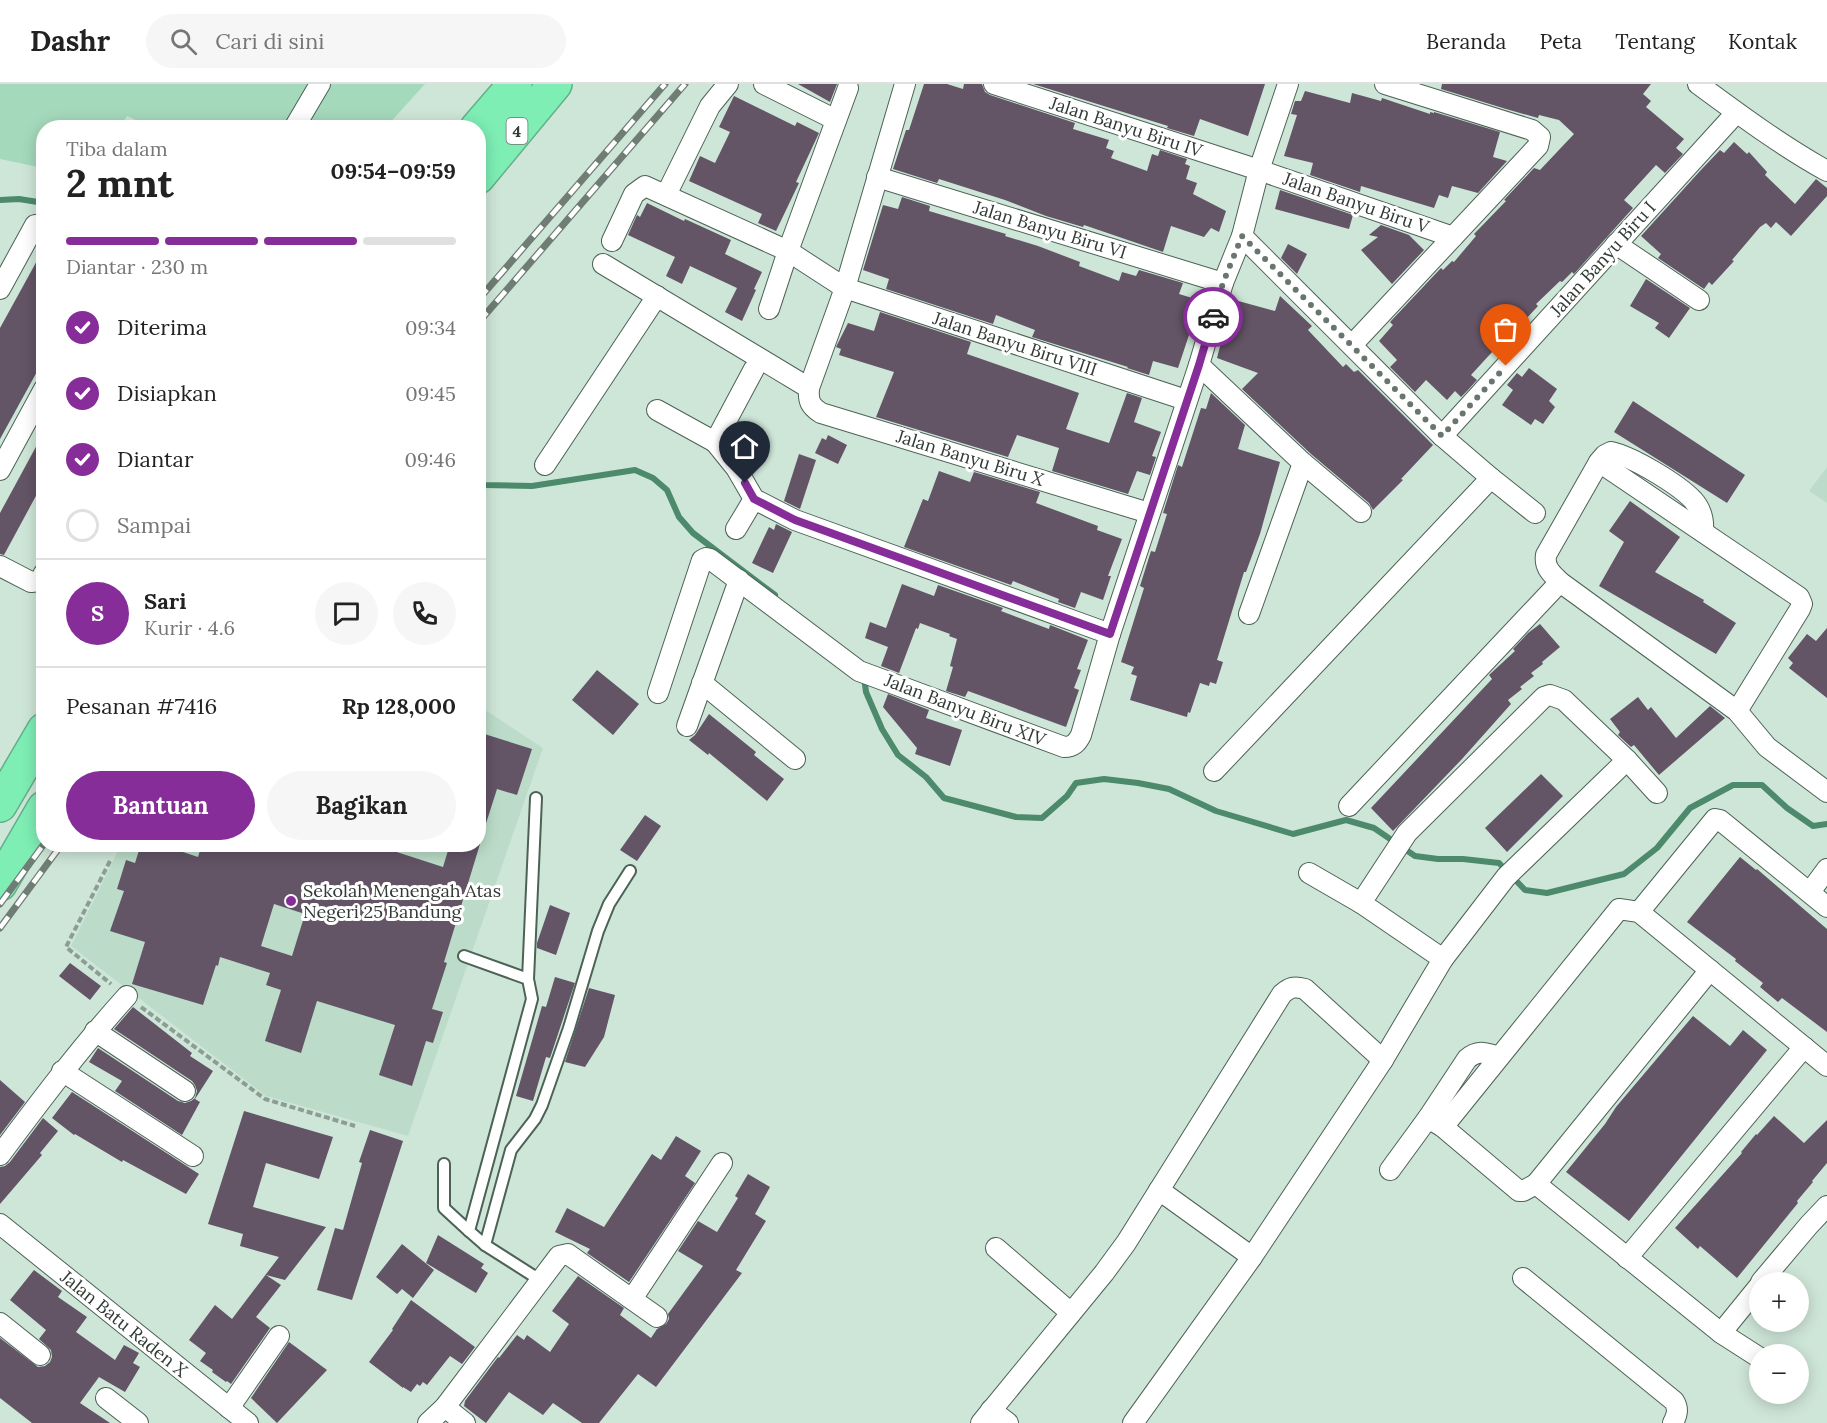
<!DOCTYPE html>
<html lang="id">
<meta charset="utf-8">
<style>
:root{--surface:#fff;--page:#f6f6f6;--text:#222;--muted:#767676;--line:#e0e0e0;--accent:#862d99}
body{margin:0;font-family:Lora,serif;background:var(--page);color:var(--text);height:100vh;display:flex;flex-direction:column;font-size:22px;white-space:nowrap}
*{box-sizing:border-box;margin:0}
p{font-size:20px;color:var(--muted)}
.icon{flex:none;width:33px;height:33px;fill:none;stroke:currentColor;stroke-width:2;stroke-linecap:round;stroke-linejoin:round}
.map{position:relative;flex:1;overflow:hidden}
.drawer{position:absolute;left:36px;top:36px;width:450px;height:732px;display:flex;flex-direction:column;background:var(--surface);border-radius:24px;box-shadow:0 3px 15px #0003}
.drawer>*{flex:none}
.buttons{position:absolute;left:1749px;top:1188px;display:grid;gap:12px}
.buttons a{display:grid;place-items:center;width:60px;height:60px;border-radius:50%;background:var(--surface);box-shadow:0 3px 15px #0003;font-size:30px}
.pin{position:absolute;display:grid;place-items:center;width:51px;height:51px;color:#fff;margin:-62px -26px;border-radius:50% 50% 50% 0;rotate:-45deg;box-shadow:0 0 6px #0007}
.pin .icon{rotate:45deg}
.courier{position:absolute;display:grid;place-items:center;width:60px;height:60px;margin:-30px;border:4px solid #862d99;border-radius:50%;background:#fff;color:#222;box-shadow:0 2px 8px #0007}
.head em{font-style:normal;font-weight:700}
.head div{display:flex;flex-direction:column-reverse}
.head{display:flex;align-items:center;justify-content:space-between;height:102px;padding:0 30px}
h1{font-size:39px;font-weight:700;line-height:45px}
.bar{display:grid;grid-template-columns:repeat(4,1fr);gap:9px 6px;align-content:center;height:72px;padding:0 30px}
.bar i{height:8px;border-radius:4px;background:var(--line)}
.bar .current{background:var(--accent)}
.bar p{grid-column:span 4}
.line{display:flex;align-items:center;gap:15px;padding:0 30px;border-top:2px solid var(--line)}
.line div{flex:1}
.round{display:grid;place-items:center;flex:none;width:63px;height:63px;border-radius:32px;background:var(--page)}
ol{padding:0 30px;list-style:none}
li{display:flex;align-items:center;gap:18px;height:66px}
li p{margin-inline-start:auto}
li .icon{padding:6px;border-radius:50%;background:var(--accent);color:#fff;stroke-width:4}
li:last-child{color:var(--muted)}
li i{width:33px;height:33px;border:3px solid var(--line);border-radius:50%}
.button{display:flex;gap:12px;margin-top:auto;padding:12px 30px}
.button a{flex:1;height:69px;border-radius:36px;background:var(--accent);color:#fff;font-size:24px;font-weight:700;line-height:69px;text-align:center}
.button a+a{background:var(--page);color:var(--text)}
header{display:flex;align-items:center;gap:36px;box-sizing:border-box;height:84px;padding:0 30px;background:var(--surface);border-bottom:2px solid var(--line)}
header strong{font-size:28px}
nav{display:flex;gap:33px;margin-inline-start:auto;font-size:21px}
.search{width:420px;height:54px;background:var(--page);display:flex;align-items:center;gap:15px;box-sizing:border-box;padding:0 21px;border-radius:33px;color:var(--muted);font-size:22px}
.map>svg:first-child{display:block}
</style>
<header>
<strong>Dashr</strong>
<div class="search"><svg class="icon" aria-label="search" viewBox="0 0 24 24"><circle cx="10" cy="10" r="6"/><path d="M15 15l6 6"/></svg>Cari di sini</div>
<nav><a>Beranda</a><a>Peta</a><a>Tentang</a><a>Kontak</a></nav>
</header>
<div class="map">
<svg width="1827" height="1339" viewBox="0 0 1827 1339">
<rect width="100%" height="100%" fill="#cee6d8"/>
<g fill="#bcdcc9">
<polygon points="1827,383 1827,419 1809,407"/>
<polygon points="479,622 543,664 408,1052 266,1012 71,862 121,761 478,760"/>
</g>
<polygon fill="#a5d9bc" points="0,0 425,0 386,43 154,44 127,32 120,43 44,44 43,84 0,75"/>
<g fill="none" stroke-linecap="round" stroke-linejoin="round">
<g stroke="#4c8a6b" stroke-width="6">
<polyline points="0,116 19,115 44,119"/>
<polyline points="478,399 484,401 532,402 635,386 653,394 667,406 679,433 693,449 775,511"/>
<polyline points="864,593 866,608 882,645 898,671 926,693 944,714 1016,733 1042,734 1067,712 1076,699 1104,695 1138,699 1169,705 1216,727 1293,750 1346,736 1374,744 1415,772 1438,775 1463,775 1499,779 1525,806 1547,809 1624,790 1657,764 1690,724 1733,701 1762,701 1787,724 1813,742 1827,740"/>
</g>
</g>
<g fill="#635466" fill-rule="evenodd">
<polygon points="798,0 837,0 830,18"/>
<polygon points="924,0 947,0 963,5 964,0 982,0 985,8 990,11 1075,39 1073,45 1109,56 1106,64 1114,67 1111,74 1147,87 1152,70 1158,72 1160,66 1187,75 1185,80 1190,82 1186,95 1197,99 1193,110 1226,127 1219,148 1211,144 1204,153 1171,142 1163,168 1084,141 1083,143 1046,132 1005,116 939,95 937,99 893,85 906,46 909,46"/>
<polygon points="1033,0 1265,0 1248,52 1200,35 1194,52 1167,44 1168,42"/>
<polygon points="1442,0 1651,0 1643,10 1651,17 1646,23 1684,55 1676,64 1683,70 1665,89 1656,81 1624,116 1633,124 1574,190 1572,188 1562,198 1560,197 1536,220 1538,222 1525,236 1523,234 1491,265 1493,267 1471,291 1477,296 1467,307 1461,313 1455,307 1447,316 1426,296 1415,308 1390,283 1397,276 1379,257 1393,241 1390,238 1441,184 1443,186 1452,177 1454,178 1476,152 1474,150 1506,117 1504,116 1534,84 1540,86 1574,50 1559,36 1539,31 1538,34 1506,25 1441,5"/>
<polygon points="1305,7 1350,19 1352,9 1381,17 1382,14 1430,30 1430,28 1434,29 1434,28 1500,48 1493,73 1507,77 1478,109 1452,102 1448,114 1439,111 1434,124 1361,102 1360,108 1310,91 1313,79 1284,72 1297,31 1291,30 1295,17 1301,17"/>
<polygon points="734,12 795,42 797,38 819,49 796,98 799,99 776,147 758,139 762,130 689,97 700,72 715,79 730,48 719,43"/>
<polygon points="1734,58 1747,70 1749,68 1767,88 1765,91 1795,120 1816,95 1827,104 1827,112 1791,152 1776,138 1771,144 1766,139 1760,143 1732,176 1734,177 1712,201 1709,198 1704,205 1658,174 1661,170 1641,152 1700,87 1720,66 1724,69"/>
<polygon points="1280,106 1353,131 1349,145 1275,125"/>
<polygon points="902,113 930,122 929,127 1006,150 1005,152 1038,162 1080,178 1079,182 1119,197 1122,188 1136,192 1139,186 1183,199 1179,210 1205,218 1200,235 1195,233 1178,284 1153,277 1149,291 1127,284 1128,283 1032,253 1035,246 996,231 993,240 886,205 889,195 863,186 883,121 898,125"/>
<polygon points="647,119 684,137 685,135 731,156 725,170 762,188 754,205 756,206 742,237 725,228 737,204 690,182 682,200 666,192 675,173 628,151 637,131 640,133"/>
<polygon points="1381,141 1409,151 1424,166 1392,200 1361,166 1378,153 1369,151"/>
<polygon points="1288,160 1307,170 1297,190 1281,174"/>
<polygon points="44,164 44,275 0,355 0,244"/>
<polygon points="1646,195 1690,224 1669,254 1655,244 1659,239 1630,222"/>
<polygon points="1280,212 1312,242 1308,246 1343,283 1346,280 1354,288 1358,286 1433,361 1401,395 1403,396 1373,426 1369,419 1311,370 1242,305 1258,289 1217,274 1225,243 1223,242 1231,215 1275,227"/>
<polygon points="880,228 971,258 967,270 1079,309 1066,345 1109,359 1127,309 1142,314 1134,338 1161,348 1152,372 1156,373 1150,391 1137,387 1128,410 1052,387 1059,364 1017,351 1008,373 876,333 894,288 839,271 841,265 836,263 848,239 874,247"/>
<polygon points="1529,284 1557,305 1549,317 1555,323 1543,340 1535,335 1531,341 1502,321 1513,306 1507,301 1517,289 1522,293"/>
<polygon points="1211,309 1245,341 1238,365 1280,378 1260,450 1246,488 1244,488 1217,576 1223,578 1216,600 1210,598 1209,602 1200,599 1190,629 1188,628 1187,633 1130,616 1137,592 1131,590 1134,583 1121,578 1144,504 1140,502 1151,467 1155,468 1167,430 1163,429 1178,381 1182,383 1201,324 1206,325"/>
<polygon points="1633,317 1745,391 1727,419 1614,348"/>
<polygon points="44,348 44,397 4,471 0,470 0,429"/>
<polygon points="828,351 847,361 838,380 815,369 822,354 826,356"/>
<polygon points="799,370 816,376 800,425 784,417"/>
<polygon points="939,387 970,398 974,388 1040,408 1036,419 1098,442 1097,446 1122,455 1108,492 1111,492 1103,516 1081,508 1075,524 1058,518 1059,515 1013,497 1011,501 904,463 923,415 928,417"/>
<polygon points="1630,417 1680,453 1655,488 1704,516 1703,518 1736,539 1716,570 1599,502 1624,458 1609,447"/>
<polygon points="776,440 792,448 773,489 752,479 769,443 774,446"/>
<polygon points="902,500 934,512 938,501 1003,524 1001,527 1049,545 1050,541 1088,556 1077,585 1081,586 1074,604 1079,606 1066,643 968,607 965,613 946,607 953,583 950,582 957,555 949,552 950,550 920,539 918,545 916,544 899,589 881,582 888,563 865,554 870,538 886,544"/>
<polygon points="1540,540 1560,563 1542,578 1543,580 1531,589 1534,592 1520,603 1522,605 1508,616 1511,620 1462,675 1393,747 1371,724 1492,595 1489,591 1515,567 1513,565 1528,549"/>
<polygon points="1827,544 1827,614 1789,584 1793,579 1788,574 1807,550 1816,557"/>
<polygon points="597,586 639,620 613,651 572,616"/>
<polygon points="888,610 929,626 926,634 962,646 950,682 915,670 917,664 883,623"/>
<polygon points="1638,613 1648,626 1651,623 1676,654 1710,622 1725,634 1659,691 1634,661 1631,663 1618,651 1620,648 1610,635"/>
<polygon points="709,630 756,668 754,671 784,695 767,717 709,669 708,671 689,656 695,651"/>
<polygon points="478,648 532,665 517,711 497,705 482,752 478,752"/>
<polygon points="1541,690 1563,712 1507,768 1485,744"/>
<polygon points="645,731 661,742 637,777 620,766"/>
<path d="M141,760H159L198,773L202,760H372L443,783L450,760H480L444,878L447,879L432,925L443,928L433,959L426,957L412,1002L379,991L395,941L317,917L301,969L265,957L281,906L266,901L270,889L220,873L218,882L216,881L203,921L132,900L145,858L110,847L124,807L117,805L126,776L135,779ZM274,820L305,830L292,872L261,862Z"/>
<polygon points="1740,773 1756,786 1757,785 1827,845 1827,948 1782,914 1778,918 1760,903 1763,899 1735,877 1736,875 1687,838"/>
<polygon points="550,821 570,829 556,871 537,864 537,859"/>
<polygon points="70,879 101,902 90,916 59,892"/>
<polygon points="555,893 575,899 550,974 546,973 533,1017 516,1012 542,922 546,923"/>
<polygon points="589,904 615,911 604,953 585,983 565,978"/>
<polygon points="133,923 192,969 190,972 213,987 195,1015 200,1018 182,1051 115,1007 122,997 89,978 98,964 178,1017 185,1019 191,1017 195,1014 197,1007 195,1001 192,997 114,945"/>
<polygon points="1693,932 1730,962 1743,946 1767,966 1629,1137 1566,1088 1605,1040 1616,1023"/>
<polygon points="0,996 25,1018 0,1051"/>
<polygon points="72,1008 199,1090 186,1110 123,1076 122,1078 75,1050 74,1051 52,1034"/>
<polygon points="244,1027 333,1053 319,1095 266,1079 253,1123 326,1143 285,1196 266,1191 281,1201 256,1233 270,1244 231,1300 227,1297 226,1298 212,1288 213,1286 200,1277 206,1269 189,1256 215,1221 232,1235 279,1173 240,1162 243,1150 208,1140"/>
<polygon points="1774,1032 1804,1059 1827,1036 1827,1079 1812,1097 1813,1098 1797,1117 1798,1119 1737,1194 1700,1162 1698,1165 1675,1144 1742,1069 1741,1068 1756,1050 1757,1051"/>
<polygon points="43,1034 58,1047 40,1069 42,1071 0,1120 0,1083 5,1082 10,1078"/>
<polygon points="370,1046 403,1057 352,1216 317,1206 335,1144 343,1146 362,1079 359,1078"/>
<polygon points="676,1052 701,1067 685,1092 695,1099 629,1198 587,1169 590,1165 555,1148 567,1124 604,1143 652,1070 661,1076"/>
<polygon points="748,1090 770,1103 755,1130 766,1137 736,1186 742,1189 656,1303 638,1290 599,1339 582,1339 553,1319 543,1331 509,1308 486,1339 464,1322 465,1317 498,1273 499,1274 517,1251 524,1256 527,1251 550,1268 569,1240 552,1227 578,1192 624,1224 620,1231 651,1254 657,1245 666,1240 669,1235 668,1230 703,1182 678,1167 698,1137 717,1148 738,1114 735,1112"/>
<polygon points="438,1151 484,1180 481,1184 488,1189 476,1209 426,1179"/>
<polygon points="402,1160 434,1186 413,1214 402,1205 397,1210 376,1193"/>
<polygon points="34,1186 62,1207 58,1213 87,1233 76,1248 115,1276 124,1261 139,1269 133,1279 140,1283 125,1308 99,1293 80,1319 110,1339 32,1339 0,1314 0,1254 38,1283 45,1282 50,1278 52,1273 51,1266 39,1255 46,1246 10,1216"/>
<polygon points="411,1216 475,1263 462,1280 450,1272 427,1301 423,1298 420,1302 417,1300 411,1308 403,1303 403,1304 369,1278 393,1246 392,1245"/>
<polygon points="289,1258 327,1286 277,1339 251,1314"/>
</g>
<g fill="none" stroke-linecap="round" stroke-linejoin="round">
<g stroke="#4c6256" stroke-width="14">
<g id="lane">
<polyline points="464,872 528,895 532,915 469,1147 485,1161 540,1196"/>
<polyline points="528,895 536,714"/>
<polyline points="444,1080 444,1124 469,1147"/>
<polyline points="485,1161 511,1066 535,1035 542,1021 569,944 598,847 609,820 630,787"/>
</g>
</g>
<g stroke="#4c6256" stroke-width="22">
<g id="street">
<polyline points="764,0 836,36"/>
<path d="M905,0L845,204L809,304C808,317 810,322 821,329L1149,429"/>
<polyline points="994,0 1259,86 1453,153"/>
<path d="M1698,0C1740,31 1782,62 1827,87"/>
<polyline points="294,44 320,0"/>
<polyline points="877,93 1223,199"/>
<polyline points="666,111 710,22 728,0"/>
<polyline points="612,157 634,110 645,102 788,167 845,204 1186,316"/>
<polyline points="1616,160 1699,216"/>
<polyline points="603,180 809,304"/>
<polyline points="0,205 35,141 41,140 44,143"/>
<polyline points="769,225 788,167 848,4"/>
<polyline points="1352,261 1538,62 1540,53 1532,46 1385,0"/>
<polyline points="1199,281 1303,379 1361,428"/>
<polyline points="754,285 715,358 736,384 754,415 795,436 1110,550"/>
<polyline points="657,326 715,358"/>
<polyline points="1442,352 1736,29"/>
<path d="M1599,378L1605,371L1611,368C1633,373 1678,400 1693,416C1701,425 1704,435 1703,447"/>
<polyline points="545,381 657,212"/>
<polyline points="0,386 44,305"/>
<polyline points="1491,394 1535,429"/>
<polyline points="736,445 754,415"/>
<polyline points="0,482 31,498 40,497 44,489"/>
<polyline points="1249,530 1303,379"/>
<polyline points="702,599 795,675"/>
<path d="M658,609L702,476L706,474L710,475L859,587L1064,663C1073,663 1077,659 1081,651L1110,550L1199,281L1223,199L1242,152L1259,86L1288,0"/>
<path d="M1737,627L1800,525L1802,520L1799,513L1599,378L1546,471C1544,484 1552,490 1560,498L1737,627L1767,663L1827,708"/>
<polyline points="687,642 739,496"/>
<polyline points="1214,687 1491,394 1442,352 1242,152"/>
<polyline points="1349,722 1560,498"/>
<polyline points="1309,789 1361,819"/>
<polyline points="1810,808 1827,785"/>
<polyline points="1639,828 1715,735 1720,736 1827,823"/>
<polyline points="1443,875 1506,793 1627,676"/>
<polyline points="95,947 185,1007"/>
<polyline points="62,987 193,1072"/>
<path d="M1428,1034L1467,975C1478,965 1486,969 1499,973"/>
<polyline points="1443,1043 1619,825 1639,828 1827,982"/>
<path d="M0,1071C41,1016 81,963 127,912"/>
<polyline points="1390,1086 1428,1034 1443,1043 1519,1107 1523,1107 1536,1100 1721,1249 1760,1274"/>
<polyline points="1536,1100 1710,886"/>
<polyline points="1159,1106 1252,1173"/>
<polyline points="0,1140 248,1339"/>
<polyline points="996,1164 1071,1229"/>
<polyline points="1627,1174 1804,963"/>
<path d="M1523,1194L1674,1317C1679,1325 1677,1331 1673,1339"/>
<polyline points="1761,1198 1809,1141 1827,1122"/>
<polyline points="632,1215 722,1079"/>
<polyline points="0,1239 40,1271"/>
<polyline points="1721,1249 1760,1201"/>
<polyline points="106,1314 138,1339"/>
<polyline points="445,1323 465,1339"/>
<polyline points="229,1324 279,1252"/>
<polyline points="991,1326 1008,1339"/>
<polyline points="428,1339 445,1323 559,1172 568,1170 572,1173 657,1233"/>
<path d="M981,1339L1104,1189L1126,1159L1282,910C1290,903 1294,902 1305,905L1383,976"/>
<polyline points="1133,1339 1252,1173 1383,976 1443,875 1361,819 1407,749 1544,613 1550,611 1564,616 1627,676 1657,709"/>
</g>
</g>
<g stroke="#63af88" stroke-width="36">
<g id="highway">
<polyline points="477,44 515,0"/>
<polyline points="478,93 555,0"/>
<polyline points="0,721 44,646"/>
<polyline points="0,800 44,724"/>
</g>
</g>
<g stroke="#8c9e94" stroke-width="4" stroke-dasharray="6 3" stroke-linecap="butt">
<polyline points="110,777 66,863 111,900"/>
<polyline points="141,923 265,1015 355,1042"/>
</g>
<use href="#lane" stroke="#fff" stroke-width="10"/>
<use href="#street" stroke="#fff" stroke-width="20"/>
<use href="#highway" stroke="#7eeeb5" stroke-width="33"/>
<g stroke="#6f7d75" stroke-width="7">
<g id="rail">
<polyline points="478,216 665,0"/>
<polyline points="478,239 685,0"/>
<polyline points="0,820 44,760"/>
<polyline points="0,844 62,760"/>
</g>
</g>
<use href="#rail" stroke="#fff" stroke-width="4.5" stroke-dasharray="14" stroke-linecap="butt"/>
</g>
<g fill="none" stroke-linecap="round" stroke-linejoin="round">
<polyline stroke="#68766e" stroke-width="6" stroke-dasharray="0 10.8" points="1213,233 1223,199 1242,152 1442,352 1506,282"/>
<polyline stroke="#862d99" stroke-width="8" points="745,399 754,415 795,436 1110,550 1199,281 1213,233"/>
</g>
<circle fill="#862d99" stroke="#fff" stroke-width="2" cx="291" cy="817" r="6"/>
<g text-anchor="middle" stroke-width="6" stroke-linejoin="round" paint-order="stroke">
<rect fill="#fff" stroke="#6f7572" stroke-width="1.5" x="506.5" y="34" width="21" height="26" rx="4.5"/>
<g font-size="16" font-weight="bold" fill="#313a35">
<text x="517" y="53">4</text>
</g>
<g font-size="18" fill="#313a35" stroke="#fff">
<text transform="translate(1126 43) rotate(18)" y="6">Jalan Banyu Biru IV</text>
<text transform="translate(1356 119) rotate(19)" y="6">Jalan Banyu Biru V</text>
<text transform="translate(1050 146) rotate(17)" y="6">Jalan Banyu Biru VI</text>
<text transform="translate(1603 175) rotate(-48)" y="6">Jalan Banyu Biru I</text>
<text transform="translate(1015 260) rotate(18)" y="6">Jalan Banyu Biru VIII</text>
<text transform="translate(970 374) rotate(17)" y="6">Jalan Banyu Biru X</text>
<text transform="translate(965 626) rotate(21)" y="6">Jalan Banyu Biru XIV</text>
<text transform="translate(124 1240) rotate(39)" y="6">Jalan Batu Raden X</text>
</g>
<g font-size="18" fill="#313a35" stroke="#fff" text-anchor="start">
<text x="303" y="813">Sekolah Menengah Atas<tspan x="303" dy="21">Negeri 25 Bandung</tspan></text>
</g>
</g>
</svg>
<div class="buttons">
<a>+</a>
<a>−</a>
</div>
<div class="pin" style="left:1506px;top:282px;background:#ea580c"><svg class="icon" aria-label="bag" viewBox="0 0 24 24"><path d="M5 8h14l-1 12H6zM9 8a3 3 0 0 1 6 0"/></svg></div>
<div class="pin" style="left:745px;top:399px;background:#1f2937"><svg class="icon" aria-label="home" viewBox="0 0 24 24"><path d="M3 11l9-7 9 7M6 9v11h12V9"/></svg></div>
<div class="courier" style="left:1213px;top:233px"><svg class="icon" aria-label="car" viewBox="0 0 24 24"><path d="M5 17H2v-5l4-1 3-4h7l3 4 3 1v5h-3M9 17h6M6 11h13"/><circle cx="7" cy="17" r="2"/><circle cx="17" cy="17" r="2"/></svg></div>
<section class="drawer">
<div class="head"><div><h1>2 mnt</h1><p>Tiba dalam</p></div><em>09:54–09:59</em></div>
<div class="bar"><i class="current"></i><i class="current"></i><i class="current"></i><i></i><p>Diantar · 230 m</p></div>
<ol>
<li><svg class="icon" aria-label="check" viewBox="0 0 24 24"><path d="M5 12l5 5 9-10"/></svg>Diterima<p>09:34</p></li>
<li><svg class="icon" aria-label="check" viewBox="0 0 24 24"><path d="M5 12l5 5 9-10"/></svg>Disiapkan<p>09:45</p></li>
<li><svg class="icon" aria-label="check" viewBox="0 0 24 24"><path d="M5 12l5 5 9-10"/></svg>Diantar<p>09:46</p></li>
<li><i></i>Sampai</li>
</ol>
<div class="line" style="height:108px"><b class="round" style="background:var(--accent);color:#fff">S</b><div><b>Sari</b><p>Kurir · 4.6</p></div><a class="round"><svg class="icon" aria-label="chat" viewBox="0 0 24 24"><path d="M4 5h16v11H9l-5 4z"/></svg></a><a class="round"><svg class="icon" aria-label="phone" viewBox="0 0 24 24"><path d="M5 4h4l2 5-3 2q2 4 5 5l2-3 5 2v4C11 20 4 13 5 4z"/></svg></a></div>
<div class="line" style="height:78px"><div>Pesanan #7416</div><b>Rp 128,000</b></div>
<div class="button"><a>Bantuan</a><a>Bagikan</a></div>
</section>
</div>
